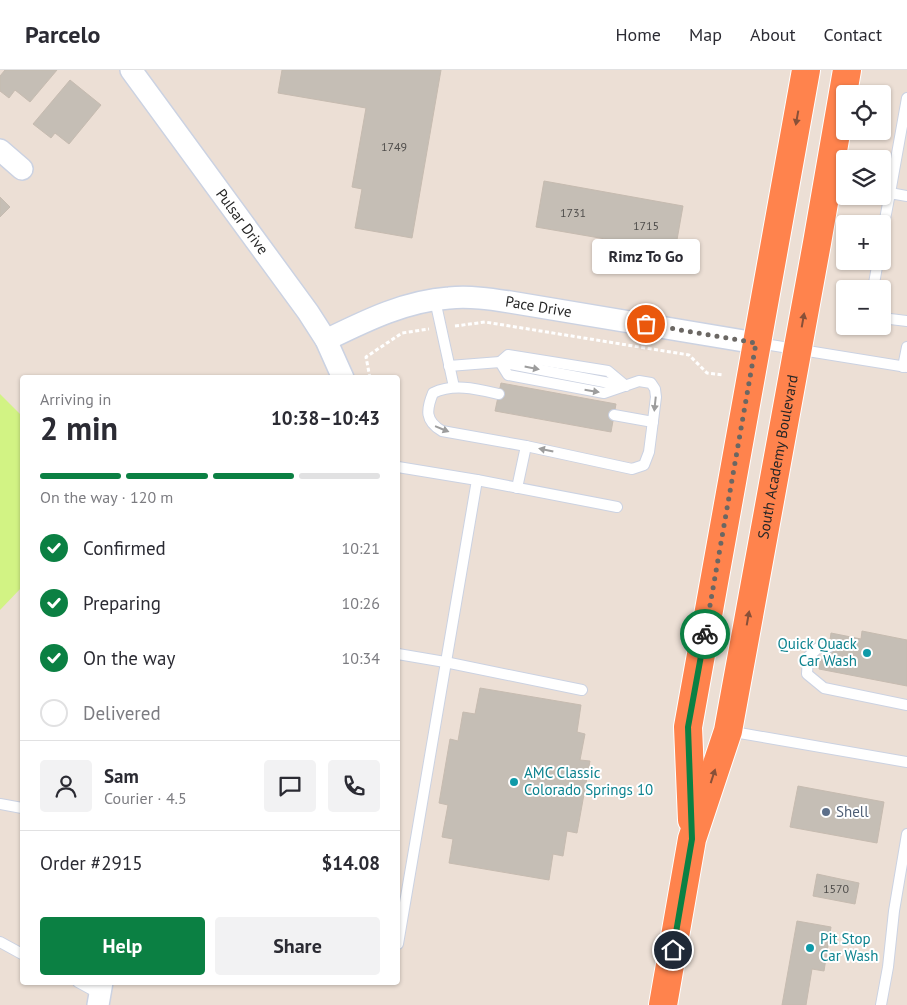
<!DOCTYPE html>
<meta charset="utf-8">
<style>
:root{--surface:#fff;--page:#f2f2f3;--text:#2b2b33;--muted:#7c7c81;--line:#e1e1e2;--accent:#0b8043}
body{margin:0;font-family:"PT Sans",sans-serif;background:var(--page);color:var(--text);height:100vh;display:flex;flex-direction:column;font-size:19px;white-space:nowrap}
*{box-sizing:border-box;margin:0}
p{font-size:16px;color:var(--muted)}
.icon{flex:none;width:28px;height:28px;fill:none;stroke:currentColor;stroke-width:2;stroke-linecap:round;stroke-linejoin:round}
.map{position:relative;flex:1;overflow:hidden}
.details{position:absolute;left:20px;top:305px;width:380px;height:610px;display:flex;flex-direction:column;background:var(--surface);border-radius:5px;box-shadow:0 1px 4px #0004}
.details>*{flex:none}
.buttons{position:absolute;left:836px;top:15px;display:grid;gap:10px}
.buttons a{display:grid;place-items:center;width:55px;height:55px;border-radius:5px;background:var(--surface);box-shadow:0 1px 4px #0004;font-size:25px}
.pin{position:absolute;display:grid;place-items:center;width:42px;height:42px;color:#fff;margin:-21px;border:2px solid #fff;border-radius:50%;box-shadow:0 1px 5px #0007}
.courier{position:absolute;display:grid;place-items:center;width:50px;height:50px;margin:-25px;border:4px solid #0b8043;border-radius:50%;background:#fff;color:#222;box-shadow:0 1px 6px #0007}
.bubble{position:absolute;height:35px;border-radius:5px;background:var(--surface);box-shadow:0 1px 4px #0004;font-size:16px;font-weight:700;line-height:35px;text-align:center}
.head em{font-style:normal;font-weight:700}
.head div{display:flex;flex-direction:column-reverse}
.head{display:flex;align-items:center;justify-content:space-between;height:85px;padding:0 20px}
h1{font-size:32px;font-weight:700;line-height:38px}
.bar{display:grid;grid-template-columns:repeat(4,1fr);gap:8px 5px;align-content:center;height:60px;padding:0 20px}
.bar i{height:6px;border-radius:4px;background:var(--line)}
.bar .active{background:var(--accent)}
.bar p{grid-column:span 4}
.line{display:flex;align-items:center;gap:12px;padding:0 20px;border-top:1px solid var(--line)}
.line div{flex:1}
.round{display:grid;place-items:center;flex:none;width:52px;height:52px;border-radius:5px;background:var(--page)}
ol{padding:0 20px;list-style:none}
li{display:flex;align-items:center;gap:15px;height:55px}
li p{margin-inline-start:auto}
li .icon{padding:5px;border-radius:50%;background:var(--accent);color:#fff;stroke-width:4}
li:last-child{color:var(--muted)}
li i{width:28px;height:28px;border:2px solid var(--line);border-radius:50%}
.action{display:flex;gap:10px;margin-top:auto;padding:10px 20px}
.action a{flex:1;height:58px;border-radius:5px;background:var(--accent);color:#fff;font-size:20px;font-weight:700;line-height:58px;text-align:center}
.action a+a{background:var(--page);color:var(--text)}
header{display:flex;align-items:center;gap:30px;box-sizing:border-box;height:70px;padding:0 25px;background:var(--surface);border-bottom:1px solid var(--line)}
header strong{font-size:24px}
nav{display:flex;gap:28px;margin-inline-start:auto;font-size:18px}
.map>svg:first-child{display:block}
</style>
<header>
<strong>Parcelo</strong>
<nav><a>Home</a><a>Map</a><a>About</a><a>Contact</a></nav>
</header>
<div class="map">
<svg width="907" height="935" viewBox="0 0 907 935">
<rect width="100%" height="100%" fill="#ecdfd5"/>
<polygon fill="#d2f384" points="0,324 22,346 22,517 0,540"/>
<g fill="#c5beb5" stroke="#c6bbb0">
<polygon points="5,0 57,0 30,32 15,20 9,28 0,21 0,6"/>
<polygon points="282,0 441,0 412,168 355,158 362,119 352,117 366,38 278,23"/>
<polygon points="70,10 101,35 69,74 55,63 51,68 33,54"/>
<polygon points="544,111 683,136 675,181 536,157"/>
<polygon points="0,127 10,137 0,147"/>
<polygon points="501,313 616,334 611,362 495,341"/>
<polygon points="862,561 907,570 907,616 819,599 821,589 827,590 831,563 861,569"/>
<polygon points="480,618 581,635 577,662 585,664 580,690 590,691 577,763 567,761 563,786 553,784 549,810 449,793 453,769 442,767 448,735 439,733 450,669 458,671 463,642 475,644"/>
<polygon points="798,716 884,732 877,773 790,757"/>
<polygon points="817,804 859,813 855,834 813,826"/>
<polygon points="797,851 831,857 824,901 812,899 806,935 782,935"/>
</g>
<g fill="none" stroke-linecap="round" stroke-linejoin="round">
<g stroke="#cbd2e2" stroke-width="12">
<g id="lane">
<polyline points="890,123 907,28"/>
<polyline points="882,165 890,123 907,126"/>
<polyline points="873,219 878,191"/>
<polyline points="435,230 454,317"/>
<polyline points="882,248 907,251"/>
<polyline points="758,273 907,297"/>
<polyline points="449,296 500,292 625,316"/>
<polyline points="903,297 907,277"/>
<path d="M499,324C477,319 454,313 433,323C426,340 425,351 442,361L526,376L632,399L644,395L649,382L656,327L655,319L651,313L639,311L604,323L508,305L500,292L508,285L608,301L626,316"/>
<polyline points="614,345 653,352"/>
<polyline points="398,397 477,410 398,874"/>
<polyline points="477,410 617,437"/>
<polyline points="517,418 526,376"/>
<polyline points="829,577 818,578 808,587 807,604 824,618 907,635"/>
<polyline points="398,584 445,592 582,620"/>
<polyline points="728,661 907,692"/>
<polyline points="0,734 22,738"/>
<polyline points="0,872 22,884"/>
<polyline points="78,912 100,924"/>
<polyline points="881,935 888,897 894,841 907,764"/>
</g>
</g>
<g stroke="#cbd2e2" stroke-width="24">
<g id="street">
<path id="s1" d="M131,0L308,242L326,270L343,308"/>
<polyline points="0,80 22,99"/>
<path id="s2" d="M326,270C365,251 405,231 449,228C470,226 490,229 510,232L756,273"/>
<polyline points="98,935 102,912"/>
</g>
</g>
<g stroke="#fff" stroke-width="30">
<g id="highway">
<polyline points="692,750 688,657 806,0"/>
<path id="s3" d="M663,935L692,769L728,661L817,173L847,0"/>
</g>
</g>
<g stroke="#fff" stroke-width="3" stroke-dasharray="4 2.5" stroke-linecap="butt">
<polyline points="455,256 485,252 689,285 707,303 723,305"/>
<polyline points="370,308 366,287 402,263 429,259"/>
</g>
<use href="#lane" stroke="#fff" stroke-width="10"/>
<use href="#street" stroke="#fff" stroke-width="21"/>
<use href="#highway" stroke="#ff834d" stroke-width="28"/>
</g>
<defs><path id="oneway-solid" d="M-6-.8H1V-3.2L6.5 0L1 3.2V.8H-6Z" transform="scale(1.25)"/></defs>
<g fill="#885038">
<use href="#oneway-solid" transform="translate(797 48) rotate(100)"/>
<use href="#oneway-solid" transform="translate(803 250) rotate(-80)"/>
<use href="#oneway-solid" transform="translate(748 548) rotate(-80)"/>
<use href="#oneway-solid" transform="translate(713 706) rotate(-72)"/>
</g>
<g fill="#9d9d9d">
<use href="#oneway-solid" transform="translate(532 298) rotate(11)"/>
<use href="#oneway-solid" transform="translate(592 321) rotate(9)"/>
<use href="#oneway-solid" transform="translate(655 334) rotate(96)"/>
<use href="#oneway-solid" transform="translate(442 359) rotate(22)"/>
<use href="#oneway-solid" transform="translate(546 380) rotate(-168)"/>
</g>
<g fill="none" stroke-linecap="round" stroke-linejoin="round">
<polyline stroke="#6b6763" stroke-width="5" stroke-dasharray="0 9" points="646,254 756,273 705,564"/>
<polyline stroke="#0b8043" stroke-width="6" points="673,880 692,769 688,657 705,564"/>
</g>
<g fill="#0f9aa8" stroke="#fff" stroke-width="2">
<circle cx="867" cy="583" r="5"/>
<circle cx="514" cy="712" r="5"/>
<circle cx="810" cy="878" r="5"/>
</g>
<circle fill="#5c6f8a" stroke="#fff" stroke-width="2" cx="826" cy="742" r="5"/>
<g text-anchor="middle" stroke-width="4" stroke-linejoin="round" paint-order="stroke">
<g font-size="12" fill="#4e4c4a">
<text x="394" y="81">1749</text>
<text x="573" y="147">1731</text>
<text x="646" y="160">1715</text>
<text x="836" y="823">1570</text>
</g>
<g font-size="15" fill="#262626" stroke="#fff">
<text dy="5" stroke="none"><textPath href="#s1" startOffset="188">Pulsar Drive</textPath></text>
<text dy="5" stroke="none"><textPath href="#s2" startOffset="221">Pace Drive</textPath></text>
<text dy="5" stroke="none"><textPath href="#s3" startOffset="561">South Academy Boulevard</textPath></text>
</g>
<g font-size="15" fill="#0d838f" stroke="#fff" text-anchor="start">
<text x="857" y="579" text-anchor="end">Quick Quack<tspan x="857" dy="17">Car Wash</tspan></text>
<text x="524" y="708">AMC Classic<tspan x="524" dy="17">Colorado Springs 10</tspan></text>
<text x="820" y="874">Pit Stop<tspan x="820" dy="17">Car Wash</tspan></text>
</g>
<g font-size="15" fill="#4e5e75" stroke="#fff" text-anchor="start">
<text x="836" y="747">Shell</text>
</g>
</g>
</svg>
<div class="buttons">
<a><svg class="icon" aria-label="locate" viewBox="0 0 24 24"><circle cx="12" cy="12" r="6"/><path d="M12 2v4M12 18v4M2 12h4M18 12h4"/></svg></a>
<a><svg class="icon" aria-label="layers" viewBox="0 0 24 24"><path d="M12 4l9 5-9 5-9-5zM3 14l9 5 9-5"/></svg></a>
<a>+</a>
<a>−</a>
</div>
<div class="pin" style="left:646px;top:254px;background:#ea580c"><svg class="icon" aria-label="bag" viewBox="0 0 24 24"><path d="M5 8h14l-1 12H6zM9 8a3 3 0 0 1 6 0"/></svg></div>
<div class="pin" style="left:673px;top:880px;background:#1f2937"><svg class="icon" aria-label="home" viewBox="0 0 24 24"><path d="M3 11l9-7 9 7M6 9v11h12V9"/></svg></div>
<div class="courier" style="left:705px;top:564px"><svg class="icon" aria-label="bike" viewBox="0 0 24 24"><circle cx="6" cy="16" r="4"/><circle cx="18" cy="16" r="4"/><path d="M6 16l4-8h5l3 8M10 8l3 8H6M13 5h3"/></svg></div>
<div class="bubble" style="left:592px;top:169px;width:108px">Rimz To Go</div>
<section class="details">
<div class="head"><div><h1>2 min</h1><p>Arriving in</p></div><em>10:38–10:43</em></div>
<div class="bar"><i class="active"></i><i class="active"></i><i class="active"></i><i></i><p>On the way · 120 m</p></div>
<ol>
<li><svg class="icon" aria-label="check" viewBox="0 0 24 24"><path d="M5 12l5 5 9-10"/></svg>Confirmed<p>10:21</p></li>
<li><svg class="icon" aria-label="check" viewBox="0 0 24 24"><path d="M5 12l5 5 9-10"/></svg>Preparing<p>10:26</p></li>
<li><svg class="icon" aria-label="check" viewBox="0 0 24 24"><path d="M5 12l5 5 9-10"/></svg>On the way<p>10:34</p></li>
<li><i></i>Delivered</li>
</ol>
<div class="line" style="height:90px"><a class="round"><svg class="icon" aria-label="person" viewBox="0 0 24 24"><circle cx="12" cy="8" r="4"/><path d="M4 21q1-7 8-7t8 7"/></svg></a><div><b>Sam</b><p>Courier · 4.5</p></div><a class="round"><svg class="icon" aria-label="chat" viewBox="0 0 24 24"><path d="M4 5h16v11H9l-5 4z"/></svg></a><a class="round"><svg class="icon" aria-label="phone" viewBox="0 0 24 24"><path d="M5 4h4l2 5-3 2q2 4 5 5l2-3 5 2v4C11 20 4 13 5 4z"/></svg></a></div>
<div class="line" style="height:65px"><div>Order #2915</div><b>$14.08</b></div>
<div class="action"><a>Help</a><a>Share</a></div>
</section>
</div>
